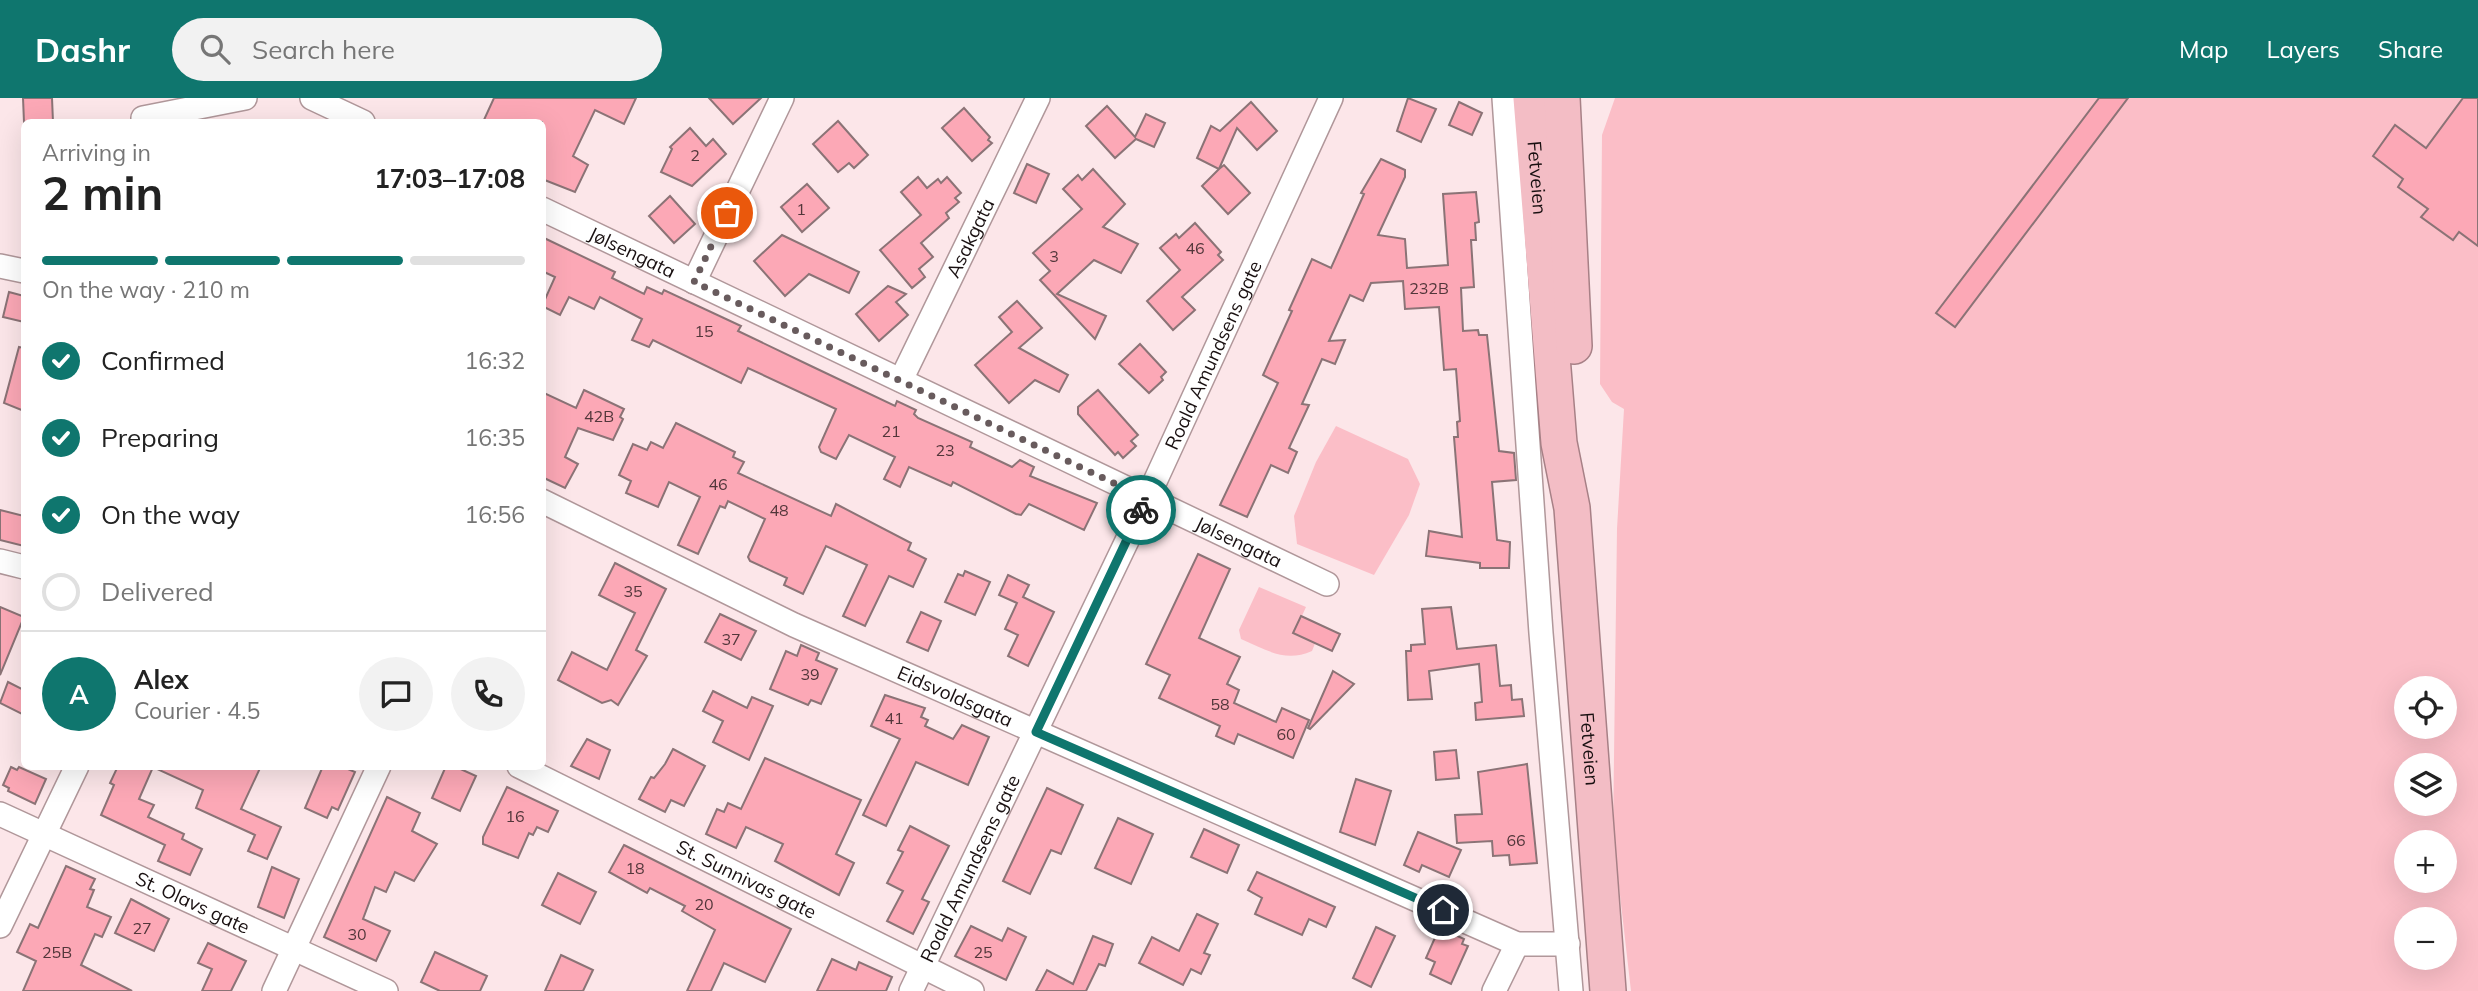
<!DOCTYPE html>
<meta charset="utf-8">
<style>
:root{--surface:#fff;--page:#f2f2f2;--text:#222;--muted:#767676;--line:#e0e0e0;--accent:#0f766e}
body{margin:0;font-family:Mulish,sans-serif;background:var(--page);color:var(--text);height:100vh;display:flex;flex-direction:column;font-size:26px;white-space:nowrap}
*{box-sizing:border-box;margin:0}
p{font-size:23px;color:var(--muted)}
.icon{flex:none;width:38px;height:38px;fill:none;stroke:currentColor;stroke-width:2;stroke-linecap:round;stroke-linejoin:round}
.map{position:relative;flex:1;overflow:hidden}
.drawer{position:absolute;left:21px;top:21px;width:525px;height:651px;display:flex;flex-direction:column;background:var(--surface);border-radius:10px;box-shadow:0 7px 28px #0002}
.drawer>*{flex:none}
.tools{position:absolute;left:2394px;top:578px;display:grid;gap:14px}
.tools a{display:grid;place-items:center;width:63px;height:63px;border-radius:50%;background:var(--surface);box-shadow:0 7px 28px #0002;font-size:35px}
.pin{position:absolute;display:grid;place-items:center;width:60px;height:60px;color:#fff;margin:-30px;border:4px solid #fff;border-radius:50%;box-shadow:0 2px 7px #0007}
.courier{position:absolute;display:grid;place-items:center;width:70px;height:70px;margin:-35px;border:5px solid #0f766e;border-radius:50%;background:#fff;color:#222;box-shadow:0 2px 9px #0007}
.head em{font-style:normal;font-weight:700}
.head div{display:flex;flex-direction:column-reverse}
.head{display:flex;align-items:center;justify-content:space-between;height:119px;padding:0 21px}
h1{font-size:46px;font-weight:700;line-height:52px}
.bar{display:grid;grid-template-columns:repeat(4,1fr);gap:10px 7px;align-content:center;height:84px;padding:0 21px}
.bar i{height:9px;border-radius:5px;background:var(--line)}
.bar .selected{background:var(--accent)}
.bar p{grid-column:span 4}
.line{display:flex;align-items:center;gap:18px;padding:0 21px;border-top:2px solid var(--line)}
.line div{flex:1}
.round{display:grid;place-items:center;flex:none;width:74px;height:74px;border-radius:37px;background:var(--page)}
ol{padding:0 21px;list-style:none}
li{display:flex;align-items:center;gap:21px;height:77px}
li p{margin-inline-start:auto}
li .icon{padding:7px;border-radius:50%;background:var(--accent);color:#fff;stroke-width:4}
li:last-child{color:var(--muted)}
li i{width:38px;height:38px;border:4px solid var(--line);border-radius:50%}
header{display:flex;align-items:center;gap:42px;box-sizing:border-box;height:98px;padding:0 35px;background:var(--accent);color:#fff}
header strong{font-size:33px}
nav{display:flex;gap:38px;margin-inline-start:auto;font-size:24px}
.search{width:490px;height:63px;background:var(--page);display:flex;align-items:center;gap:18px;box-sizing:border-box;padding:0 24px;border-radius:38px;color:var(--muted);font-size:26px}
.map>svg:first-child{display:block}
</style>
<header>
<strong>Dashr</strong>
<div class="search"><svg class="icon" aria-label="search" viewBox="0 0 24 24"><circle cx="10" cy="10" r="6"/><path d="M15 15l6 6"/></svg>Search here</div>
<nav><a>Map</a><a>Layers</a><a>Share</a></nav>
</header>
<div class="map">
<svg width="2478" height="893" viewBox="0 0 2478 893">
<rect width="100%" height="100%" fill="#fce6e9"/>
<g fill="#fbbec7" fill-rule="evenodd">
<path d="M1615,0H2478V893H1631L1613,736L1617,431L1624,311L1612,304L1600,286L1602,37ZM2406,590H2445V628H2406ZM2406,667H2445V705H2406ZM2406,744H2445V782H2406ZM2406,821H2445V859H2406Z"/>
<polygon points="1336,328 1408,361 1420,386 1409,417 1374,477 1297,446 1294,418 1316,364"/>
<path d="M1259,489L1306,509L1295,533L1316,543L1312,553C1285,565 1267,552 1241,541L1239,532Z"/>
</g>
<g fill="#fca8b6" stroke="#8b7376" stroke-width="2">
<polygon points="23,0 52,0 53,24 24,24"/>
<polygon points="494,0 636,0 624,26 595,12 573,58 588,67 575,94 542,81 542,24 483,24"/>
<polygon points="709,0 761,0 733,26"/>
<polygon points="1408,0 1436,11 1421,44 1397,33"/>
<polygon points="2099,0 2128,0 1955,229 1936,215"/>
<polygon points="2463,0 2478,0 2478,148 2459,134 2453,142 2421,119 2428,111 2398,89 2403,81 2373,58 2395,27 2426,50"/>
<polygon points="1251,4 1277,33 1257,52 1237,30 1219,71 1224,67 1250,95 1228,116 1202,88 1219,71 1197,60 1211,28 1220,33"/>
<polygon points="1459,4 1482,15 1472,37 1449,27"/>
<polygon points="1107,8 1135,39 1146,16 1165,25 1154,49 1136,41 1115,60 1086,28"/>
<polygon points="964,10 990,39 988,42 992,45 972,63 942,30"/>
<polygon points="838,23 868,57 854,70 849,65 838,74 813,46"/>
<polygon points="690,30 706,48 713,41 726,56 692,88 661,74 672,51 670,49"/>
<polygon points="1381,61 1405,72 1405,79 1378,137 1405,141 1407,170 1448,167 1443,96 1476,94 1479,124 1475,125 1476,142 1471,142 1474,189 1461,190 1463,233 1478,232 1479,237 1487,237 1499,353 1514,355 1516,382 1492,384 1497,442 1510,444 1509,470 1480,470 1480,465 1426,458 1429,433 1462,439 1454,339 1458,339 1457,324 1460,323 1456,271 1444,272 1439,209 1405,211 1403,183 1371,185 1363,203 1350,197 1329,243 1345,242 1335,266 1322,261 1302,306 1309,307 1289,350 1297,354 1288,375 1271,367 1247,419 1220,407 1278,285 1263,277 1292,213 1289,212 1312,161 1331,170 1364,96 1361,95"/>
<polygon points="1027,66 1049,76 1036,105 1014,95"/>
<polygon points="1093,71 1125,106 1103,129 1138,146 1121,175 1094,162 1057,196 1106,218 1095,241 1040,182 1050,173 1033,155 1082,111 1063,91 1078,77 1082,82"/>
<polygon points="918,79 927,90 938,81 941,85 947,79 961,95 955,100 959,104 946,115 949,120 921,145 933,159 919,171 925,179 912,190 880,152 921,117 901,94"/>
<polygon points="807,86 829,110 802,134 781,109"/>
<polygon points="670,98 695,126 674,145 649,118"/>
<polygon points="1195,125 1221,154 1218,157 1223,162 1182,199 1195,212 1173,232 1147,203 1180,172 1160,150 1176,136 1179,140"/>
<polygon points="782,137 859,174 849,195 809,176 785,198 754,163"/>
<polygon points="542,139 615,174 612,180 644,196 647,189 662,196 664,192 741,228 738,233 811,268 895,308 897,303 916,312 914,316 918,320 972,344 970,349 1012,369 1020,362 1034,369 1030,378 1097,405 1084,432 1029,406 1021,417 1016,416 953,384 951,388 909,369 900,389 884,381 895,359 849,337 836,361 821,354 819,349 836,311 748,270 741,285 653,242 649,249 632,242 642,221 600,199 594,211 569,199 560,217 542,208 555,179 542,173"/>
<polygon points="888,188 906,196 896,204 908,217 879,243 856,216"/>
<polygon points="9,194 24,198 24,224 3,219"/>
<polygon points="1017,203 1042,230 1019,250 1068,277 1059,294 1035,282 1009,305 975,267 1012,234 999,219"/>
<polygon points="1140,246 1166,274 1161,279 1163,282 1149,295 1119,266"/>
<polygon points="19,249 24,250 24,313 4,305"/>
<polygon points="584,292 624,311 620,319 623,321 613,342 578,330 565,359 578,366 565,390 542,379 542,294 576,310"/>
<polygon points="1098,292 1138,337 1131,343 1136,348 1123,360 1118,354 1115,357 1078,316 1078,309"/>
<polygon points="676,325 735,354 733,359 744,364 738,375 831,418 836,406 911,445 908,452 926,461 913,489 889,478 865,528 843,518 867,467 826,448 803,496 784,487 787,480 750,463 748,459 765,421 728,403 725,410 720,408 698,456 678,447 700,399 669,384 658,409 626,395 631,383 619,377 633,346 647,352 651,344 663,350"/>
<polygon points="0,412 24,418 24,448 0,442"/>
<polygon points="1198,456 1230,471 1199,540 1240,559 1227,586 1239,592 1234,605 1276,624 1282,610 1309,622 1293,660 1238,636 1234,646 1216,638 1220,628 1159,600 1170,577 1146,566"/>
<polygon points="615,465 666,491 636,552 647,558 618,607 611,602 602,605 558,582 572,554 607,572 635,515 599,497"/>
<polygon points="965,473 990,484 975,517 945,504 958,476 963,478"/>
<polygon points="1008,477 1029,487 1023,499 1054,514 1028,568 1008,558 1018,537 1005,531 1017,505 999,497"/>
<polygon points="0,509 24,519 0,577"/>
<polygon points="1451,509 1457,551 1496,547 1500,588 1511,587 1512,602 1522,601 1524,618 1476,622 1475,605 1482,604 1479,566 1429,573 1432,601 1408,602 1406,553 1411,553 1411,547 1425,546 1422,511"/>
<polygon points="921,514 941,523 928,553 907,544"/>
<polygon points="720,516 756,533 741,562 705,544"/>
<polygon points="1301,518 1340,536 1332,553 1293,535"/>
<polygon points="801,547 819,555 816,562 837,571 821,606 811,602 808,607 770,591 786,553 797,558"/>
<polygon points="1333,573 1354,586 1310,631 1308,630"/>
<polygon points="8,584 24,592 24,617 0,605"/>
<polygon points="713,593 747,610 752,599 773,608 749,662 713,644 723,623 703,613"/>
<polygon points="885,597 925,610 921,619 928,622 925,628 953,641 962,627 989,639 968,687 916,664 886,728 863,717 900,641 871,628"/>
<polygon points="587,641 610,652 599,681 571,668"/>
<polygon points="673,651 705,668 684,708 671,702 665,714 639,701 651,679 654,680 665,666"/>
<polygon points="1456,652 1459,680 1436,682 1434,654"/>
<polygon points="765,660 861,702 836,756 854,765 839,797 775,763 783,746 746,729 736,750 706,736 717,711 724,714 728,705 741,711"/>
<polygon points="1527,666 1537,765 1510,767 1509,757 1493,758 1492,743 1457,745 1455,717 1482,716 1478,674"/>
<polygon points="118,668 261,668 241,711 281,729 267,761 248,753 255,737 196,710 203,692 153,669 139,701 154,707 148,719 184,736 182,741 202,751 190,777 158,763 165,747 101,717 114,687 110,685"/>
<polygon points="323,668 341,668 355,674 338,712 332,709 327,720 305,710"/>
<polygon points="446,668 454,668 476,678 460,713 432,700"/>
<polygon points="11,669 17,672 19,669 46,681 35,706 8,693 9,690 3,687"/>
<polygon points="1356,681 1391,693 1375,747 1340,734"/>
<polygon points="507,689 558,713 548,734 537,729 533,737 529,735 518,760 483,746 483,739"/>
<polygon points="1047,690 1083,707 1061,756 1051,752 1030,796 1003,783"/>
<polygon points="387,699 420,715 412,733 437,746 414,783 395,774 386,794 375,789 363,821 390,833 376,863 324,839"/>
<polygon points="1118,720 1153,736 1131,786 1095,770"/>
<polygon points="910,728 949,748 922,801 929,804 913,836 887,823 903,793 887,785 903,754 898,752"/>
<polygon points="1204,731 1239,747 1227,775 1191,759"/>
<polygon points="1418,734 1461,752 1449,779 1422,767 1419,774 1404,767"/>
<polygon points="624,747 791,831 765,884 724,865 711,893 687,893 715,832 682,813 685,808 650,790 647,795 609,774"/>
<polygon points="66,768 95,781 90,791 94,792 87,809 111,819 102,839 95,836 81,867 132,893 23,893 36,863 17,854 30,826 38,830"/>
<polygon points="272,769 299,781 284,820 258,809"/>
<polygon points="1257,774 1335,809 1326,829 1309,821 1302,837 1255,816 1262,800 1248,792"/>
<polygon points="558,775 596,794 580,826 542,807"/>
<polygon points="131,801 169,821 154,853 115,835"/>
<polygon points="1197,816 1218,826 1204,855 1210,857 1201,876 1191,871 1183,887 1139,865 1152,839 1179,853"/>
<polygon points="971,828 1002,843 1008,830 1026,839 1006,882 955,858"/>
<polygon points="1376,829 1395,838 1371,889 1353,880"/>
<polygon points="1449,834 1464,841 1462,846 1468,848 1451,886 1430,876 1435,864 1426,860 1437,835 1447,839"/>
<polygon points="1093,838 1113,846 1105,868 1099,866 1086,893 1036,893 1047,872 1073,886"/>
<polygon points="208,845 246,863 231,893 202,893 212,871 198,865"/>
<polygon points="435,854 487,878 480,893 440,893 421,884"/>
<polygon points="561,857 593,872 583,893 545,893"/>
<polygon points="832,861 856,872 859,864 892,879 886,893 817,893"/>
</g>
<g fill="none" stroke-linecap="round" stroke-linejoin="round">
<g stroke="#b0979a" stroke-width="26">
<g id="minor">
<polyline points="312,0 363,24"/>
<polyline points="1504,0 1541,535 1571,893"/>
<polyline points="143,20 245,0"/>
<path id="s1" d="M542,111L1327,486"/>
<polyline points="0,168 24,173"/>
<polyline points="694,184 782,0"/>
<path id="s2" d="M901,282L1038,0"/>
<path id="s3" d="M542,403L794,527L1517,846H1568"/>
<polyline points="0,463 24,469"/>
<path id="s4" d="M519,668L972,893"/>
<path id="s5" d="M0,716L386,893"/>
<polyline points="0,828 77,668"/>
<polyline points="274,893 379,668"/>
<path id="s6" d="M911,893L1147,401L1331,0"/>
<polyline points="1494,893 1517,846"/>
</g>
</g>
<g stroke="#a78086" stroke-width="38">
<g id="highway">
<path id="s7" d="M1531,0L1559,345L1572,410L1608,893"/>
<polyline points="1562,0 1574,248"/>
</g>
</g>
<use href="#minor" stroke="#fff" stroke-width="23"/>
<use href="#highway" stroke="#f3bdc5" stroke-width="35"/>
</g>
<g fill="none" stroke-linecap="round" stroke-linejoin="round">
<polyline stroke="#685b5d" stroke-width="7" stroke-dasharray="0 12.6" points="727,115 694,184 1147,401 1141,412"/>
<polyline stroke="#0f766e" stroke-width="9" points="1141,412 1036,634 1443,812"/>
</g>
<g text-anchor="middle" stroke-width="5" stroke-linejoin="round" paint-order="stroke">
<g font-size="16" fill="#52363a">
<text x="695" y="63">2</text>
<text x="801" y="117">1</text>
<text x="1195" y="156">46</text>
<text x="1054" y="164">3</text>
<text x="1429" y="196">232B</text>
<text x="704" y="239">15</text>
<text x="599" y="324">42B</text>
<text x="891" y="339">21</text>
<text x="945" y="358">23</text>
<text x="718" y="392">46</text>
<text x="779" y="418">48</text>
<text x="633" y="499">35</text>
<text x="731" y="547">37</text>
<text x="810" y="582">39</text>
<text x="1220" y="612">58</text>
<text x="894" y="626">41</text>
<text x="1286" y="642">60</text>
<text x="515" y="724">16</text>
<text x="1516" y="748">66</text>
<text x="635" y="776">18</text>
<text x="704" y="812">20</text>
<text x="142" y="836">27</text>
<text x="357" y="842">30</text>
<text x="57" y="860">25B</text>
<text x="983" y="860">25</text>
</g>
<g font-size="19" fill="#191011" stroke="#fff">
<text dy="7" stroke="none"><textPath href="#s7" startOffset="80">Fetveien</textPath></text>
<text dy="7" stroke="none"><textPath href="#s2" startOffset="158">Asakgata</textPath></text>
<text dy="7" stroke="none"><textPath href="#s1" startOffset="100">Jølsengata</textPath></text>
<text dy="7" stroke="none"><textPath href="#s6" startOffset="704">Roald Amundsens gate</textPath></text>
<text dy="7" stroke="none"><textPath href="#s1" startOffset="772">Jølsengata</textPath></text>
<text dy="7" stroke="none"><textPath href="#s3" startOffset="457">Eidsvoldsgata</textPath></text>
<text dy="7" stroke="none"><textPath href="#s7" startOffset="654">Fetveien</textPath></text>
<text dy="7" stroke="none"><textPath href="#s6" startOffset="136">Roald Amundsens gate</textPath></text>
<text dy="7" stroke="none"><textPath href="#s4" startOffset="254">St. Sunnivas gate</textPath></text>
<text dy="7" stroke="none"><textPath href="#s5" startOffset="212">St. Olavs gate</textPath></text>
</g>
</g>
</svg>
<div class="tools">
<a><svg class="icon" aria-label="locate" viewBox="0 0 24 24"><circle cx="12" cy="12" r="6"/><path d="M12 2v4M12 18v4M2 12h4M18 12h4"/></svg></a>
<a><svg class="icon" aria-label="layers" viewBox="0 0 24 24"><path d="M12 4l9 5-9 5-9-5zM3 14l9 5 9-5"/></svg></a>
<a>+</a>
<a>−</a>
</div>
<div class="pin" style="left:727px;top:115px;background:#ea580c"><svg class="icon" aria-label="bag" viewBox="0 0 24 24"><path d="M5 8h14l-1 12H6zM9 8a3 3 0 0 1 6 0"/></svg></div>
<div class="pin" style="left:1443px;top:812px;background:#1f2937"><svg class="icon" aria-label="home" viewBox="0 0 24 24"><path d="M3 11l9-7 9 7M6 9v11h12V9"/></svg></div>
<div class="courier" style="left:1141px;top:412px"><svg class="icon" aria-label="bike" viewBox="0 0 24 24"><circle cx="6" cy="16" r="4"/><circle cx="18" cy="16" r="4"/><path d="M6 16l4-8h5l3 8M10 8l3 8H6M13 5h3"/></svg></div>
<section class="drawer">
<div class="head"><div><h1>2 min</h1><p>Arriving in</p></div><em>17:03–17:08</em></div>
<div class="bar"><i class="selected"></i><i class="selected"></i><i class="selected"></i><i></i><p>On the way · 210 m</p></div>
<ol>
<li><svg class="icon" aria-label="check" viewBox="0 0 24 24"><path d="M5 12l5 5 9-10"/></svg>Confirmed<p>16:32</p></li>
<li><svg class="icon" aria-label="check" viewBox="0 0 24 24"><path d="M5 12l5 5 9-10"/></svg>Preparing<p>16:35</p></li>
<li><svg class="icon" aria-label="check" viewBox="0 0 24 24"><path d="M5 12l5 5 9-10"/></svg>On the way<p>16:56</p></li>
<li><i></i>Delivered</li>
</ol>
<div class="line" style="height:126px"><b class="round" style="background:var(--accent);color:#fff">A</b><div><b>Alex</b><p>Courier · 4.5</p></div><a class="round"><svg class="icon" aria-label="chat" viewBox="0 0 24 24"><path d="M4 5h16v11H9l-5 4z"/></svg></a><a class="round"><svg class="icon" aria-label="phone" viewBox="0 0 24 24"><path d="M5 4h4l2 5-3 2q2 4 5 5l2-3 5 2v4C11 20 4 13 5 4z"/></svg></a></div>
</section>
</div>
